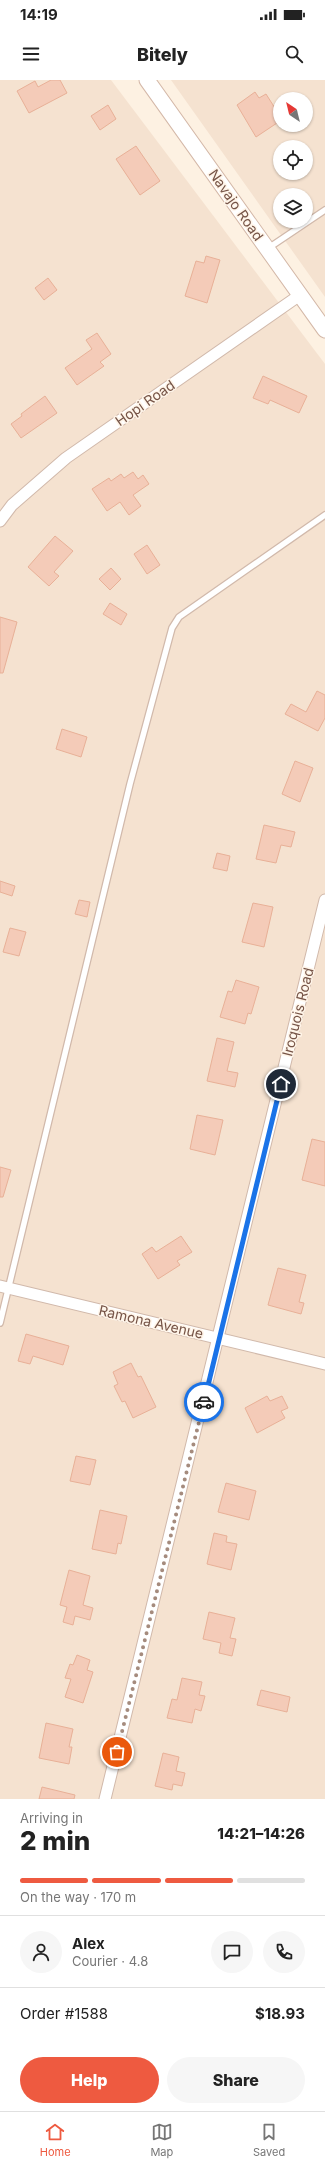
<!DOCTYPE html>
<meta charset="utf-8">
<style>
:root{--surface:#fff;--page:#f6f6f6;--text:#222;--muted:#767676;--line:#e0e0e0;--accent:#ee5a40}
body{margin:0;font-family:Inter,sans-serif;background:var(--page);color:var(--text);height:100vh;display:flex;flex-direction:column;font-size:15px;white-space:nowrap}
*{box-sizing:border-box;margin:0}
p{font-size:13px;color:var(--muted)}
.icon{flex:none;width:22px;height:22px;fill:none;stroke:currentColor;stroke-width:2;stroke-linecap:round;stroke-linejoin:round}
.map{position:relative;height:1719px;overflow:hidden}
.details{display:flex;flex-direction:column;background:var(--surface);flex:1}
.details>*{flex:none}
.needle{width:26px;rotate:325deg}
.controls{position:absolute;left:273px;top:12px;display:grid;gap:8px}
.controls a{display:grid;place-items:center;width:40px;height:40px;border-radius:50%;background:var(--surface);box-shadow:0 1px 3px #0004;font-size:20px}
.pin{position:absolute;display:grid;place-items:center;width:34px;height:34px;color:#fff;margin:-17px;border:2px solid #fff;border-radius:50%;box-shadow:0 1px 4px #0007}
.courier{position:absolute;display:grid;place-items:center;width:40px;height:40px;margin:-20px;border:3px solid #1a73e8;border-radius:50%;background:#fff;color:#222;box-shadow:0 1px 5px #0007}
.overview em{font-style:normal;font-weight:800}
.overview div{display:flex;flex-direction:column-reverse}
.overview{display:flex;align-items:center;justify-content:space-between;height:68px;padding:0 20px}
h1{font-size:26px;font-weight:800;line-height:30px}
.bar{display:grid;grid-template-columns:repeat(4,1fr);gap:6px 4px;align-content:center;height:48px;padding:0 20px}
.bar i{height:5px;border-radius:3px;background:var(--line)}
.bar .current{background:var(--accent)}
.bar p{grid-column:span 4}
.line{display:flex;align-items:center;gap:10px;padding:0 20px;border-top:1px solid var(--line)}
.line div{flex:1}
.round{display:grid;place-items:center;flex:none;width:42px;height:42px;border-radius:21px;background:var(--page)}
.cta{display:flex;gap:8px;margin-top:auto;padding:8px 20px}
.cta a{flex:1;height:46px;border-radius:24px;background:var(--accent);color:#fff;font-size:16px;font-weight:800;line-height:46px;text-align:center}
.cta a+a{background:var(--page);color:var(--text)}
.status{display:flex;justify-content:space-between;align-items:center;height:28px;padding:0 20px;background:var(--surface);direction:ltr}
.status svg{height:11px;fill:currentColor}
header{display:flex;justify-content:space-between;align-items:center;height:52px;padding:0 20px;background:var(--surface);font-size:18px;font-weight:800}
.tabs{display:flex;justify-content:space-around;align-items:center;height:56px;border-top:1px solid var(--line);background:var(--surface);font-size:11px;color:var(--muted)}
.tabs a{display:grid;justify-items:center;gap:2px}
.tabs .current{color:var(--accent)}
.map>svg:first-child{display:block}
</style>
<div class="status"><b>14:19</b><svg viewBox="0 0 49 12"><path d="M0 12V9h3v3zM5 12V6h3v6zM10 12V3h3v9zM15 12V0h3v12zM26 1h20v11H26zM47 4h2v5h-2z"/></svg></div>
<header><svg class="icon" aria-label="menu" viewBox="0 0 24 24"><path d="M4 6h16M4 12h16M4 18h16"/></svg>Bitely<svg class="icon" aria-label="search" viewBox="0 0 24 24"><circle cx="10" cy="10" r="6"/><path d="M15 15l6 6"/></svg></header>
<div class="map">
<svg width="325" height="1719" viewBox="0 0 325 1719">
<rect width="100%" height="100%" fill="#fdf1e2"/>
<g fill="#f5e2d0" fill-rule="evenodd">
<polygon points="0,0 111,0 325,284 325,1719 0,1719"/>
<path d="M171,0H325V217ZM280,19H306V45H280ZM280,67H306V93H280ZM280,115H306V141H280Z"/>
</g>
<g fill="#f4cbb8" stroke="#e8b097">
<polygon points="51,0 60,0 67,13 29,33 17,11 35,1 38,7"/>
<polygon points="255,12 259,18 266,14 280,36 280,41 256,57 237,25"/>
<polygon points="108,25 116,39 100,50 91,36"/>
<polygon points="136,66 160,101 140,115 116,79"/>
<polygon points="206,176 220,180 207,223 185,216 196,181 204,183"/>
<polygon points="48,198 57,210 44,220 35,208"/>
<polygon points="97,253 111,274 100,282 104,286 77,305 65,288 92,269 86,260"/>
<polygon points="263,296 307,316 299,333 270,320 268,324 253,318"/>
<polygon points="45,316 57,333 21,358 11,344 22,336 21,334"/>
<polygon points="133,392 138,399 143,395 149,404 133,415 141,426 129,435 120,422 107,431 92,409 109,398 111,401 121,394 124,398"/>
<polygon points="55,456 73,471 54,492 59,496 49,506 28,487"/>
<polygon points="147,465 160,485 147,494 134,474"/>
<polygon points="111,488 121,499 110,510 99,499"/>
<polygon points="110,523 127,534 121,545 103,534"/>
<polygon points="0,537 17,542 3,593 0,593"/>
<polygon points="317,611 325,615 325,638 318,651 285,634 291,624 306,632"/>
<polygon points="62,649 87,657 81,677 56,669"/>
<polygon points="295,681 313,688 300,722 282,714"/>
<polygon points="264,745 295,752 291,767 281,765 276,783 256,779"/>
<polygon points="217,773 230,776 227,791 213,788"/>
<polygon points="0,801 15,806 12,816 0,812"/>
<polygon points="79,820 90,822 87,837 75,834"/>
<polygon points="253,823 273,827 264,867 242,862"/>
<polygon points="10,848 26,852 19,876 3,872"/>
<polygon points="236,900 259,907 251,934 248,933 245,944 220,937 228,911 232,912"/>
<polygon points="217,958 234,962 227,991 238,993 235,1007 207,1001"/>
<polygon points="197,1035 223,1040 215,1075 190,1069"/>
<polygon points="312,1059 325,1062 325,1106 302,1100"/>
<polygon points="0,1087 11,1090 3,1117 0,1117"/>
<polygon points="181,1156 192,1172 177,1181 180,1185 158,1199 142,1174 152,1167 156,1172"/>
<polygon points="278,1188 306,1195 299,1222 304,1223 301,1234 268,1225"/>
<polygon points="26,1254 69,1266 63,1285 33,1276 30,1284 18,1281"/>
<polygon points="131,1283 138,1297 141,1296 156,1327 133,1338 125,1321 122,1322 114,1306 118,1304 113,1292"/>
<polygon points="267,1316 270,1321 282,1316 288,1328 281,1331 285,1338 257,1353 245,1328"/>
<polygon points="76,1376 96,1380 90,1405 70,1401"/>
<polygon points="226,1403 256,1411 249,1440 218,1432"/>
<polygon points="100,1430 127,1436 121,1464 118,1463 116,1474 92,1469"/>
<polygon points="214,1453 227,1456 226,1462 237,1464 231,1490 207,1484"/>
<polygon points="69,1490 90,1496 83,1525 93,1528 90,1540 75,1536 73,1545 63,1542 67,1527 60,1525"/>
<polygon points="209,1532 235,1538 230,1558 236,1559 232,1576 219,1573 221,1563 203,1559"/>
<polygon points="77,1575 90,1580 87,1590 93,1592 83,1623 65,1617 71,1599 65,1598 70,1584 73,1585"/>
<polygon points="182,1598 202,1602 199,1615 205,1616 201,1631 195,1629 192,1643 167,1638 172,1619 177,1620"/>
<polygon points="261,1610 290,1617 287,1632 257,1625"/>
<polygon points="46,1643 73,1649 69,1667 72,1667 69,1684 39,1678"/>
<polygon points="163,1673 179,1677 176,1691 185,1693 182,1706 173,1704 172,1710 155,1706"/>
<polygon points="42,1707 75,1715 74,1719 39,1719"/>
</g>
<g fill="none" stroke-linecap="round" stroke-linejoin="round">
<g stroke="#d1b9ab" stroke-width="8">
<g id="service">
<polyline points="267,169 325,130"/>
<polyline points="0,1243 130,704 172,548 179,537 325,435"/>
</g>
</g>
<g stroke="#d1b9ab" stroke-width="13">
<g id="minor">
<polyline points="0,441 12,425 66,378 300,215"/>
<polyline points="0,1206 325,1284"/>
<polyline points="105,1719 325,820"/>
</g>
</g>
<g stroke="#d4b8a8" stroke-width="17">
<polyline id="secondary" points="147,0 325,250"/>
</g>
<use href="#service" stroke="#fff" stroke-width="5.5"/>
<use href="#minor" stroke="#fff" stroke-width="11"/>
<use href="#secondary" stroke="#fff" stroke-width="15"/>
</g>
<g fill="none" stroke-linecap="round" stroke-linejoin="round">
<polyline stroke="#a58b7d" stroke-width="4" stroke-dasharray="0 7.2" points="117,1672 204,1322"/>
<polyline stroke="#1a73e8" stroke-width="5" points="204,1322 281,1004"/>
</g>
<g text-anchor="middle" stroke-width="3" stroke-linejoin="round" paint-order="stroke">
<g font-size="14" fill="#765447" stroke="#fff5e9">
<text transform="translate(236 125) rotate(55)" y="5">Navajo Road</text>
<text transform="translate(145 323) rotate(-35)" y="5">Hopi Road</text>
<text transform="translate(298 932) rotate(-76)" y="5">Iroquois Road</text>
<text transform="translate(151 1242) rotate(13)" y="5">Ramona Avenue</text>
</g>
</g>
</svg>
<div class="controls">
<a><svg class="needle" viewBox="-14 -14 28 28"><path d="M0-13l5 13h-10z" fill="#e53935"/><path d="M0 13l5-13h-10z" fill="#767676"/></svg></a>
<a><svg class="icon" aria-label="locate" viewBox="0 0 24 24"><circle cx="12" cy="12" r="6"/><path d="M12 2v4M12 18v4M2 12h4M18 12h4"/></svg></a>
<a><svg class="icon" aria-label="layers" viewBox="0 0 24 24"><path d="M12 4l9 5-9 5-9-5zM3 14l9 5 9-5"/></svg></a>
</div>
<div class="pin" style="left:117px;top:1672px;background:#ea580c"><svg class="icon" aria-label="bag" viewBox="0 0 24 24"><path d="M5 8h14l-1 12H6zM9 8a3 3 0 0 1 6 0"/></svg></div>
<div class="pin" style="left:281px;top:1004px;background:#1f2937"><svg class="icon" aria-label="home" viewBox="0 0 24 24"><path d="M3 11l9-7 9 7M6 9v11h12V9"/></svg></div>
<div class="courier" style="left:204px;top:1322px"><svg class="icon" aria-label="car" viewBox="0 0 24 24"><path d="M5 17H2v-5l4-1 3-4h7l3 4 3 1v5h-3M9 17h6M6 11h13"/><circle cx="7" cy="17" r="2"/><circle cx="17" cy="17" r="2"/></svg></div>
</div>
<section class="details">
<div class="overview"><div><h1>2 min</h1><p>Arriving in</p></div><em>14:21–14:26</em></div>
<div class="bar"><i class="current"></i><i class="current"></i><i class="current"></i><i></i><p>On the way · 170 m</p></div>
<div class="line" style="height:72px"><a class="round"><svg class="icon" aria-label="person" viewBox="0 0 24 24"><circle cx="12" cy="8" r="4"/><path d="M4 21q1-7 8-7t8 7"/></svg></a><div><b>Alex</b><p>Courier · 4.8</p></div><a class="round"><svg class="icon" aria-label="chat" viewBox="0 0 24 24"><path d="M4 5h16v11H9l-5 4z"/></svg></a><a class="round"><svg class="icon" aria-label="phone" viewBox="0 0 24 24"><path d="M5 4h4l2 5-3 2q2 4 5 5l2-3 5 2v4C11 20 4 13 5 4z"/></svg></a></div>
<div class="line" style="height:52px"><div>Order #1588</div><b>$18.93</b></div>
<div class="cta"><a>Help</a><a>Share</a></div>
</section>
<nav class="tabs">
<a class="current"><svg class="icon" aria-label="home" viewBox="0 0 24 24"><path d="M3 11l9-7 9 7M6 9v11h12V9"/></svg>Home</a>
<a><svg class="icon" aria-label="map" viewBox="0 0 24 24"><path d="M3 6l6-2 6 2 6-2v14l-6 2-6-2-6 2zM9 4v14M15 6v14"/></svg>Map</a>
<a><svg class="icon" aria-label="saved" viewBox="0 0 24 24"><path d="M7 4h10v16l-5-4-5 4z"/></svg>Saved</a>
</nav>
